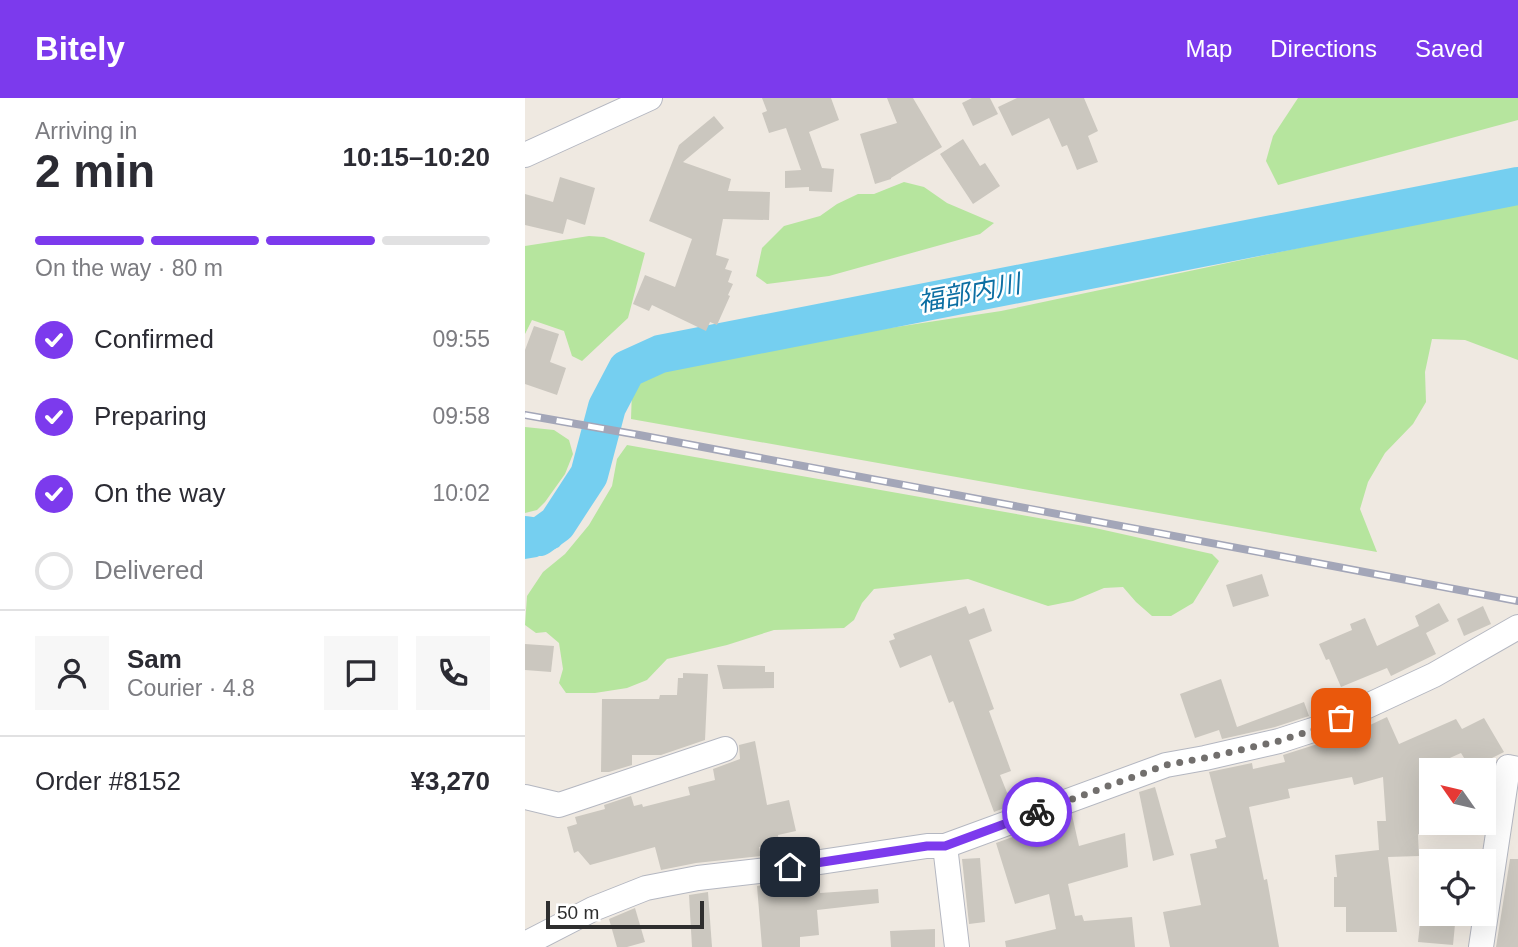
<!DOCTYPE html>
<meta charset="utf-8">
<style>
:root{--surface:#fff;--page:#f7f7f7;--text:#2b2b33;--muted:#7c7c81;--line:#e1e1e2;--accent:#7c3aed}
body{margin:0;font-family:Arial,"Noto Sans JP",sans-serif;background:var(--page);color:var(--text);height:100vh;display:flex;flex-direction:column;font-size:26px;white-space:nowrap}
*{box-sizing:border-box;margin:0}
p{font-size:23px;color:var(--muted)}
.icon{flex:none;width:38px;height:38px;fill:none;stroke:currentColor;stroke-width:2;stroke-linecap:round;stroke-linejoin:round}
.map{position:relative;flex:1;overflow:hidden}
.drawer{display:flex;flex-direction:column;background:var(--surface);width:525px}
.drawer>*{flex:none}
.needle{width:46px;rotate:304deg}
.fabs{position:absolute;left:894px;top:660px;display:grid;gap:14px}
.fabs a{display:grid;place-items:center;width:77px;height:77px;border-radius:0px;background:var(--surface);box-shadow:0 7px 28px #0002;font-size:35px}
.scale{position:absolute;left:21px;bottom:18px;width:158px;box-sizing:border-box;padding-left:7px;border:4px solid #2e2e2e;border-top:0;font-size:19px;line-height:24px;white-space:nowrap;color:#2e2e2e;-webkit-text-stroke:5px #fff;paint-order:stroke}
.pin{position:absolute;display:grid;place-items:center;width:60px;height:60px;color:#fff;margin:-30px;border-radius:14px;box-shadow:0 4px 10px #0006}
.courier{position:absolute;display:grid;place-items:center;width:70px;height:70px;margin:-35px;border:5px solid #7c3aed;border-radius:50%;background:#fff;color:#222;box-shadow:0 2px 9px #0007}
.headline em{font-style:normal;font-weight:700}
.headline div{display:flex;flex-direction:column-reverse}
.headline{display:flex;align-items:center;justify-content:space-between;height:119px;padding:0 35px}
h1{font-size:46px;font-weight:700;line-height:52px}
.bar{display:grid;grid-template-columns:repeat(4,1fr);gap:10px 7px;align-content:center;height:84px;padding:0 35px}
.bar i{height:9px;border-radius:5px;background:var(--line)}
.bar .active{background:var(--accent)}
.bar p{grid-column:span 4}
.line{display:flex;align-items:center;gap:18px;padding:0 35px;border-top:2px solid var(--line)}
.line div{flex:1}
.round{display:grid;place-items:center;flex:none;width:74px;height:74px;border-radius:0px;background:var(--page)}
ol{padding:0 35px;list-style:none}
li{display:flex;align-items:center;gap:21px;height:77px}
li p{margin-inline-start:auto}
li .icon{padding:7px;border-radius:50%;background:var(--accent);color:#fff;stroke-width:4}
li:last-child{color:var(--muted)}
li i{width:38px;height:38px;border:4px solid var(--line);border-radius:50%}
header{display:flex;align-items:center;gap:42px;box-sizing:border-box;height:98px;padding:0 35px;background:var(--accent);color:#fff}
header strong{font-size:33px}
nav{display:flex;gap:38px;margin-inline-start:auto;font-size:24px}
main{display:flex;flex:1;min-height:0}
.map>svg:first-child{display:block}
</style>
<header>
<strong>Bitely</strong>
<nav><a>Map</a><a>Directions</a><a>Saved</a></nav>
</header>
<main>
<section class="drawer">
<div class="headline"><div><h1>2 min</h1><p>Arriving in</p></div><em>10:15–10:20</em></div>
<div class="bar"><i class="active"></i><i class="active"></i><i class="active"></i><i></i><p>On the way · 80 m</p></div>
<ol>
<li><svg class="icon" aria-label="check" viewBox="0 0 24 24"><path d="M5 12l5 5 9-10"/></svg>Confirmed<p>09:55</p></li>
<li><svg class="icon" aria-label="check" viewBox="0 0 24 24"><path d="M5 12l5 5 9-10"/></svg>Preparing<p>09:58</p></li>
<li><svg class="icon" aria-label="check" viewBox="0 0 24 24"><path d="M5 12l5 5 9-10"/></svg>On the way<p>10:02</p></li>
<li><i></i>Delivered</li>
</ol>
<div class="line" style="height:126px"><a class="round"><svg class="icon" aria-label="person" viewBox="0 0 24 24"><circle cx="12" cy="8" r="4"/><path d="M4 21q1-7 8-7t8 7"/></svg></a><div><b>Sam</b><p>Courier · 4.8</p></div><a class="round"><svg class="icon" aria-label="chat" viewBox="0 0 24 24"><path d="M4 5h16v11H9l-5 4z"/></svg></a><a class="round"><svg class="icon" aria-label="phone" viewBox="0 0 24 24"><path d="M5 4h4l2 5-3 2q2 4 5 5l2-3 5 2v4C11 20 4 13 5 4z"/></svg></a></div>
<div class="line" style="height:91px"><div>Order #8152</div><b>¥3,270</b></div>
</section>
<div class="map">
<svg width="993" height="849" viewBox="0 0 993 849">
<rect width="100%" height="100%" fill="#efe9e1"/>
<g fill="#b6e59e">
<polygon points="773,0 993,0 993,22 753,87 741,63 748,38"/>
<polygon points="379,84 399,89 422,105 469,125 455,136 304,178 242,186 231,178 237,150 259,128 295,118 312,106 333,96 349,96"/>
<polygon points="993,105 993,262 940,242 907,241 900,274 901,304 888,326 860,355 843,384 835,411 852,454 106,321 107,291 135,265 476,213 877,128"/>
<polygon points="64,138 79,139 120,155 103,220 57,263 47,258 39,233 7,222 0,236 0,148"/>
<polygon points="0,329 29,332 44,342 48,356 40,376 20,404 12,412 0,415"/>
<polygon points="102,347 570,430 687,456 694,463 668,505 646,518 627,518 611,504 598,489 579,490 548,503 523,508 443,481 349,491 337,505 329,522 319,530 249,532 202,547 142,561 122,582 102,590 70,595 41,595 34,585 38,571 34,545 21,534 11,535 0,527 2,498 18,474 40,456 64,427 87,388 92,361"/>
</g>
<polygon fill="#75cff0" points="56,338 84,342 70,401 34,449 12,459 0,461 0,426 24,416 47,382 57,362"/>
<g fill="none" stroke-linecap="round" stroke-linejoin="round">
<polyline stroke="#75cff0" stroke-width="38" points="0,437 14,439 32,426 64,377 82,309 102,271 135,256 993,88"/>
</g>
<g fill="#cbc7bf">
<polygon points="237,0 306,0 314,22 284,34 297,70 309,71 307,94 284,93 284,89 260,90 260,73 276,72 261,30 244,35 237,15 242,13"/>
<polygon points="362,0 388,0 417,49 366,80 366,81 350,86 335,36 372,25"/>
<polygon points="447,0 465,0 473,16 448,28 437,5"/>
<polygon points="492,0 559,0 573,33 563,38 573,64 552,72 542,47 537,49 524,20 487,38 473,9"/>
<polygon points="189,18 199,30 158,64 206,81 203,93 245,94 244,122 198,121 191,157 204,161 200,171 207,173 203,184 208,186 203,197 205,198 192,227 185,224 181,233 127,207 124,213 108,206 120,177 150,189 167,141 124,123 154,47"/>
<polygon points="438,41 455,68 460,65 475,88 448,106 415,56"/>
<polygon points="35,79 70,90 60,127 42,121 38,136 0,127 0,96 28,104"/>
<polygon points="9,228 34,236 25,264 41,270 32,297 0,286 0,252"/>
<polygon points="737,476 744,498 708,509 701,487"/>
<polygon points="914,505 924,523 901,535 911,556 866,578 862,570 816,589 804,561 801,562 794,546 827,532 825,526 840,520 852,548 894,528 890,518"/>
<polygon points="441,508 444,516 459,510 467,533 444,542 469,611 464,613 486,673 475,677 487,707 469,714 428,603 424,605 406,557 375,570 364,543 370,541 368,536"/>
<polygon points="958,508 966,526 939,538 932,521"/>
<polygon points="0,546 29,548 26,574 0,572"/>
<polygon points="192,567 240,568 240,574 249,574 249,590 198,591"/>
<polygon points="158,575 183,576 180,642 136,657 107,657 107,667 84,674 76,674 77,601 134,601 135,597 152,597 153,580 158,580"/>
<polygon points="696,581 712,629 779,604 784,618 750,629 697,641 694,632 670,640 655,596"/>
<polygon points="862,619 874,646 931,621 937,631 959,620 979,654 959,664 957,661 944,668 936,655 900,671 904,736 893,736 894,758 863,759 872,834 821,834 821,809 809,809 809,779 812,779 810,757 854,752 852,723 861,723 858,679 829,687 827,679 763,691 765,700 724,709 739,782 742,781 754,849 645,849 638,814 676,807 665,756 692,750 690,742 701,739 684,674 727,665 728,671 760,664 758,657 846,629 845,627"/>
<polygon points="230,643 242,707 264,702 271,733 253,737 254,744 234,749 236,758 171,765 136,772 130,749 65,767 53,753 49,755 42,729 52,726 50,719 80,711 79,707 106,698 109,708 117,706 118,709 165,697 163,689 190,682 188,671 215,661 214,647"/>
<polygon points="630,689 649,757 628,763 614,694"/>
<polygon points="547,717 554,748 600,735 603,769 543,786 550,818 557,817 559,823 607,819 610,849 481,849 480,843 531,831 524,796 490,806 471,745 507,732 528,727 527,725"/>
<polygon points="455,760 460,824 444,826 437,761"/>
<polygon points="985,761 993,761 993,849 971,849"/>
<polygon points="294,779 295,795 353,791 354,805 292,812 294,837 275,839 275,849 237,849 232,788"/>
<polygon points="183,794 187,849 167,849 164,797"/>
<polygon points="110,810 120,844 102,849 92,849 84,821"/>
<polygon points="896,816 931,816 928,847 893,844"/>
<polygon points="410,831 410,849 366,849 365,833"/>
</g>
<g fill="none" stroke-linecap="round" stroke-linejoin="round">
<g stroke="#b4b7c1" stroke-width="26">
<g id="minor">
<polyline points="0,57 125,0"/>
<polyline points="0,699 34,707 200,651"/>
<polyline points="0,846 68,811 121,790 173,780 242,772 402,748 420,748"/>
<polyline points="432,849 420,748 641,667 680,660 754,643 797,629 909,577 993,529"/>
<polyline points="956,849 983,669 993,671"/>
</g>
</g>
<use href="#minor" stroke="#fff" stroke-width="24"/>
<g stroke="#a3a6b8" stroke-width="8">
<polyline id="rail" points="0,317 114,337 993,503"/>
</g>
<use href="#rail" stroke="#fff" stroke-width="5" stroke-dasharray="16" stroke-linecap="butt"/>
</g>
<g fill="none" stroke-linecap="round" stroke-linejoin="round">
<polyline stroke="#726f6d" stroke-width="7" stroke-dasharray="0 12.6" points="512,714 641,667 680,660 754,643 797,629 816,620"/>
<polyline stroke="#7c3aed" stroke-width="9" points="265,769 402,748 420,748 512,714"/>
</g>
<g text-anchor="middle" stroke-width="5" stroke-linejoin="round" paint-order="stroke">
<g font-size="26" font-style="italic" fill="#0d6fa3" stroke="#fff">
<text transform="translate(444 195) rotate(-11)" y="9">福部内川</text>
</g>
</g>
</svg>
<div class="fabs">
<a><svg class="needle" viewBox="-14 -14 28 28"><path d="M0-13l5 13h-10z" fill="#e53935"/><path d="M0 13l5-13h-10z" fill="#7c7c81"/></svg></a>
<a><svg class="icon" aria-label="locate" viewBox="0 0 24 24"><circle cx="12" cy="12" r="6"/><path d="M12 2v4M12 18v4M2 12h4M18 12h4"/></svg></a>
</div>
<div class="scale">50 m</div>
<div class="pin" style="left:816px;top:620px;background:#ea580c"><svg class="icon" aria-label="bag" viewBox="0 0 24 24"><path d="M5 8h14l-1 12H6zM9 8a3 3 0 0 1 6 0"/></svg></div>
<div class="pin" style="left:265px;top:769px;background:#1f2937"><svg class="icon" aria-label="home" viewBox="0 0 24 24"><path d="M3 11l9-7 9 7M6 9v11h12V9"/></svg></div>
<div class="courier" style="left:512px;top:714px"><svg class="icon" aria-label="bike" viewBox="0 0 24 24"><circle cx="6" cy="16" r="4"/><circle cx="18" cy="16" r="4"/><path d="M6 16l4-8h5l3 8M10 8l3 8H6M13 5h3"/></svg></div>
</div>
</main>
